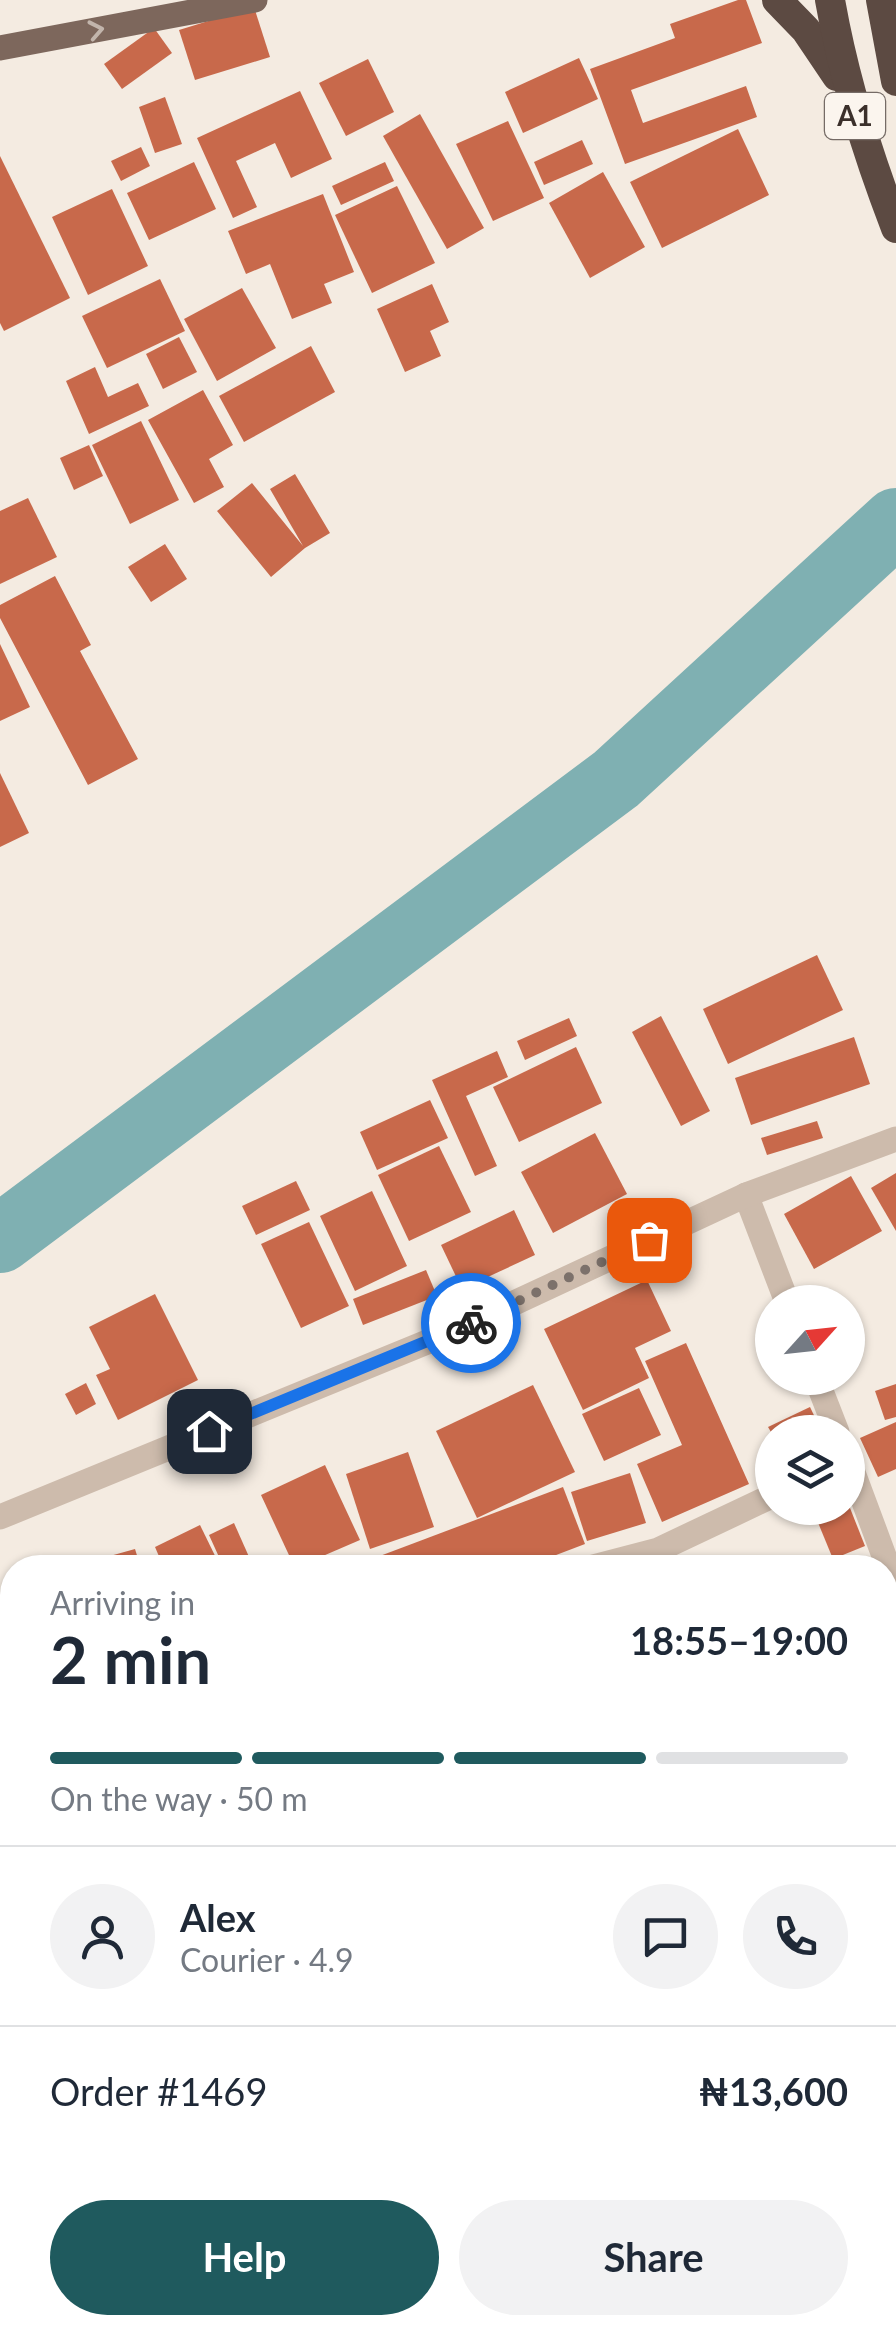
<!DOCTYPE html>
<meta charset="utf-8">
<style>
:root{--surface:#fff;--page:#f2f2f3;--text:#1f2937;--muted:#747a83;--line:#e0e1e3;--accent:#1f5a5e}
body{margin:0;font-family:Lato,sans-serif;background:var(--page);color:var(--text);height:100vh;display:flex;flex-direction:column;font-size:38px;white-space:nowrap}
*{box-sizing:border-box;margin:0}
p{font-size:32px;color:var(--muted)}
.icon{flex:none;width:55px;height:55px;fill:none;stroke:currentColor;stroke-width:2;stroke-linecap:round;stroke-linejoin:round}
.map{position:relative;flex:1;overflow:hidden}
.side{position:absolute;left:0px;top:1555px;width:898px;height:780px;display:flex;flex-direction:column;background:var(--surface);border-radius:40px 40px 0 0;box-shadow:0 2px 8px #0004}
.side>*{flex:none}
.needle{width:65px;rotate:63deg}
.buttons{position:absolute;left:755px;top:1285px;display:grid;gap:20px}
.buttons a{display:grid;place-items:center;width:110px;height:110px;border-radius:50%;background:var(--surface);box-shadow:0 2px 8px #0004;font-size:50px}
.pin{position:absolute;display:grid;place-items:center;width:85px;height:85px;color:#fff;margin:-42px;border-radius:20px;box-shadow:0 5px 15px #0006}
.courier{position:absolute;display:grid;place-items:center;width:100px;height:100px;margin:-50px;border:8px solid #1a73e8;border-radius:50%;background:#fff;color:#222;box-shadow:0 2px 12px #0007}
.overview em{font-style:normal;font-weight:700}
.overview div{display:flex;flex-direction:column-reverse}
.overview{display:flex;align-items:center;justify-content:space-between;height:170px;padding:0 50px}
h1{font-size:65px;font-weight:700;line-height:75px}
.bar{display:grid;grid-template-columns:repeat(4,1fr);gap:15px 10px;align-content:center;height:120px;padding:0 50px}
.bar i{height:12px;border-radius:8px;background:var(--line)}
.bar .active{background:var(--accent)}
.bar p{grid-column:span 4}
.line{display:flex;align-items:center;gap:25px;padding:0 50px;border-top:2px solid var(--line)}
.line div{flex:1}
.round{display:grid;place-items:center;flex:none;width:105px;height:105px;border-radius:52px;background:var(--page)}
.button{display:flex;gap:20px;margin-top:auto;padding:20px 50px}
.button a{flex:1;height:115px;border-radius:60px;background:var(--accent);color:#fff;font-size:40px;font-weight:700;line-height:115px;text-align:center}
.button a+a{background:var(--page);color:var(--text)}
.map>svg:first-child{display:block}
</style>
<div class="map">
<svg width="896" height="2335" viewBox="0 0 896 2335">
<rect width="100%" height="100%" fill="#f4ebe1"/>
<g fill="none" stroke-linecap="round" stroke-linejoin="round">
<polyline stroke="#7fb0b2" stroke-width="68" points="0,1239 616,779 896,522"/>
</g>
<g fill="#c8694b">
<polygon points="738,0 746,0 762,43 631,90 643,123 746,86 757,117 625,164 590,69 675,38 670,24"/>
<polygon points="254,7 270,57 195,80 179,30"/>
<polygon points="154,28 172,53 122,89 104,64"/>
<polygon points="579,58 598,99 523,133 505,92"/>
<polygon points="368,59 394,112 346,136 319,83"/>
<polygon points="300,91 332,159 291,178 275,143 236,161 257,207 233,218 197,138"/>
<polygon points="165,97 182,144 155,153 139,107"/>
<polygon points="420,114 484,228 447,249 383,136"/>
<polygon points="508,121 544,198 493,221 456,144"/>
<polygon points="738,129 769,195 662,248 630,182"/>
<polygon points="582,140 593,164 544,185 534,162"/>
<polygon points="141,147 150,166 121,181 111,161"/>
<polygon points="0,156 70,298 4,331 0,323"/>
<polygon points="194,162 216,209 149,240 127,193"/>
<polygon points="385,162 394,181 341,205 332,186"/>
<polygon points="603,172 645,247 590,278 549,203"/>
<polygon points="397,186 435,263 372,293 335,215"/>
<polygon points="112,189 148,266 88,295 52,217"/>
<polygon points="323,194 354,272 324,284 332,303 292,319 270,264 246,274 228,231"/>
<polygon points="160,279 185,331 107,368 82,316"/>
<polygon points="432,284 449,322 430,331 441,356 405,372 377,309"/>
<polygon points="242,288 276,348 217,381 184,319"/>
<polygon points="179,337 197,372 163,389 146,354"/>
<polygon points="311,346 335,392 244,442 219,396"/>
<polygon points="95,367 108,397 138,383 149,406 89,434 66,381"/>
<polygon points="203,390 233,445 209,459 224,487 194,503 148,420"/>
<polygon points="141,421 179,500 130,524 92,445"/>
<polygon points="89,445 103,476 74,490 60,458"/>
<polygon points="295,474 330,533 305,548 271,577 217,511 252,483 303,546 270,489"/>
<polygon points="28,498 57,557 0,584 0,511"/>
<polygon points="165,544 187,579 151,602 128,567"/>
<polygon points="55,576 91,645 80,651 138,759 88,785 0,618 0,605"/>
<polygon points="0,644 30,707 0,721"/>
<polygon points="0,773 29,833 0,847"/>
<polygon points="817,955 843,1010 728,1064 703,1009"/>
<polygon points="661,1016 710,1111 681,1126 632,1032"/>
<polygon points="569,1018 577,1036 525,1060 517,1041"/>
<polygon points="854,1037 870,1084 751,1125 735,1078"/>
<polygon points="576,1047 602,1103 519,1142 493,1087"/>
<polygon points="497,1051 508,1077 466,1096 497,1166 475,1176 432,1080"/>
<polygon points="430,1100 448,1138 377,1170 360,1132"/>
<polygon points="817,1121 823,1138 767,1155 761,1138"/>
<polygon points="595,1133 627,1194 553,1233 521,1172"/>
<polygon points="439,1146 471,1212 409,1241 378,1175"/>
<polygon points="896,1173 896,1231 871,1188"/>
<polygon points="851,1176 882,1231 814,1269 784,1214"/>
<polygon points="296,1181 310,1210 256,1235 242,1206"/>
<polygon points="372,1191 407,1266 355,1291 320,1216"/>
<polygon points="514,1210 535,1255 462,1289 441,1245"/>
<polygon points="309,1222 349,1306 301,1328 261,1244"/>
<polygon points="426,1270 437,1296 363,1325 353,1299"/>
<polygon points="647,1280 671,1331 635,1348 649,1378 583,1410 544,1329"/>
<polygon points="155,1294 198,1380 118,1420 96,1375 110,1369 89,1327"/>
<polygon points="686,1343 749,1484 662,1522 637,1464 682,1445 645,1361"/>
<polygon points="86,1383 96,1404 76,1415 65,1394"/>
<polygon points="896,1384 896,1417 885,1420 875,1391"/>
<polygon points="533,1385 575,1472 477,1518 436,1431"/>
<polygon points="639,1388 661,1435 604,1461 582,1414"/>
<polygon points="810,1407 822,1432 771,1432 768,1427"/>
<polygon points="896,1422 896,1469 878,1477 860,1438"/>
<polygon points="408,1452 434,1527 370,1549 346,1474"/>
<polygon points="325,1465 360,1540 295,1568 261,1495"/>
<polygon points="630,1473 646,1523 587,1541 571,1492"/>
<polygon points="563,1487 585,1544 522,1568 348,1568"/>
<polygon points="812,1508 850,1508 865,1546 833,1559"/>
<polygon points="234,1523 254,1568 224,1568 209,1535"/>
<polygon points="200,1525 221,1568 164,1568 155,1547"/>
<polygon points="135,1549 141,1568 74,1568 74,1566"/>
<polygon points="0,1620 12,1646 12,1667 3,1672 12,1693 12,1737 0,1742"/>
<polygon points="896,1718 896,1745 885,1748 885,1721"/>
<polygon points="0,1793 12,1824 12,1836 0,1841"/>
<polygon points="8,1926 12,1949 12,2010 0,2012 0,1928"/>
<polygon points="896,2065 896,2136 885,2112 885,2070"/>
<polygon points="6,2315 13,2335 0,2335 0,2317"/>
</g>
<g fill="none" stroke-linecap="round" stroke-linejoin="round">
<g stroke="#cdbbac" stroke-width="25">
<polyline points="746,1195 787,1302"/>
<polyline points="816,1378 837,1432"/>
<polyline points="848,1459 896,1588"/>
<polyline points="0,1517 454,1331 746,1195 896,1139"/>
<polyline points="589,1568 658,1550 772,1496"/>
<polyline points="0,1760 12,1755"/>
<polyline points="885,1814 896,1810"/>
<polyline points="885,2050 896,2044"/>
<polyline points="0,2127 12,2123"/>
<polyline points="207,2335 245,2322"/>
</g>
<polyline stroke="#7d675c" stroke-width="25" points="0,48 255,0"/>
<g stroke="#5c4a42" stroke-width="30">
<polyline points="777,0 806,30 837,76"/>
<path d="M830,0C844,80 867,153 896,228"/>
<polyline points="881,0 896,81"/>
<polyline points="885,2221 896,2218"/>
<polyline points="885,2259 896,2256"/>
<polyline points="885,2284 896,2281"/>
<polyline points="885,2309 896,2305"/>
<polyline points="526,2335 564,2322"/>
<polyline points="651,2335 690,2322"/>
<polyline points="721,2335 761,2322"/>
<polyline points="805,2335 844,2322"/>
</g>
<g stroke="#3b302b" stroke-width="11">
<g id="rail">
<polyline points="885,1951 896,1947"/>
<polyline points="0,2244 12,2240"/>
</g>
</g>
<use href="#rail" stroke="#fbf5ee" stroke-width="8" stroke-dasharray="22" stroke-linecap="butt"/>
</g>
<defs><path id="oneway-chevron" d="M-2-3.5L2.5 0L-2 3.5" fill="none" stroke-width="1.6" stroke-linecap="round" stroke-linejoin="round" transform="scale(2.5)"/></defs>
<use stroke="#c2b5ac" href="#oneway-chevron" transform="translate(96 30) rotate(-11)"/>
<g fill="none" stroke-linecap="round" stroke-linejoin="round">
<polyline stroke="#7c716b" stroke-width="10" stroke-dasharray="0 18" points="471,1323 649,1240"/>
<polyline stroke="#1a73e8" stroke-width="12" points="209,1431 471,1323"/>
</g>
<g text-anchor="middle" stroke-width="10" stroke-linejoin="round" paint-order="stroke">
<rect fill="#fbf5ee" stroke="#756b66" stroke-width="2.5" x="825" y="93" width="60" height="46" rx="8"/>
<g font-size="28" font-weight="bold" fill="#3b302b">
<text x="855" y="126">A1</text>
</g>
</g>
</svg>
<div class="buttons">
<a><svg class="needle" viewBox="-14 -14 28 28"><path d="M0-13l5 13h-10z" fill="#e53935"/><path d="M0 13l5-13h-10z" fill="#747a83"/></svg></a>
<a><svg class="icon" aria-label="layers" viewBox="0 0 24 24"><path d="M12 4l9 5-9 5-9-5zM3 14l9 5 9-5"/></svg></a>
</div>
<div class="pin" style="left:649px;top:1240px;background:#ea580c"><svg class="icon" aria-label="bag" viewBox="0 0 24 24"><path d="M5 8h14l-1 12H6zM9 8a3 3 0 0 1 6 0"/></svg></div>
<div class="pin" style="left:209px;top:1431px;background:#1f2937"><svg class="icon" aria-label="home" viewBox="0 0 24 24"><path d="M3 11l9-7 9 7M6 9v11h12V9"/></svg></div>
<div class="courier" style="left:471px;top:1323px"><svg class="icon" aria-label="bike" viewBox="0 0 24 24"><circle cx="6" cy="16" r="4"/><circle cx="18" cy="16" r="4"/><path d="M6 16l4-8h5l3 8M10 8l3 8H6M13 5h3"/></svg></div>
<section class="side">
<div class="overview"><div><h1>2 min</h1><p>Arriving in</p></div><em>18:55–19:00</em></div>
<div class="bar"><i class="active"></i><i class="active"></i><i class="active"></i><i></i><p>On the way · 50 m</p></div>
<div class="line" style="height:180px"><a class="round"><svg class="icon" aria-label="person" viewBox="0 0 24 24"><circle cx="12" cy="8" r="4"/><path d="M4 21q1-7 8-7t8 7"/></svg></a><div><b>Alex</b><p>Courier · 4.9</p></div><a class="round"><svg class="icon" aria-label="chat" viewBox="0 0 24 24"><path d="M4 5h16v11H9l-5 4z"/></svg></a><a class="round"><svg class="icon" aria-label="phone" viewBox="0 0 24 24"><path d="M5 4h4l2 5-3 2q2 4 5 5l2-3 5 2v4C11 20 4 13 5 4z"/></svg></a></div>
<div class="line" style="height:130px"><div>Order #1469</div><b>₦13,600</b></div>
<div class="button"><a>Help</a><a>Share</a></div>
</section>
</div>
